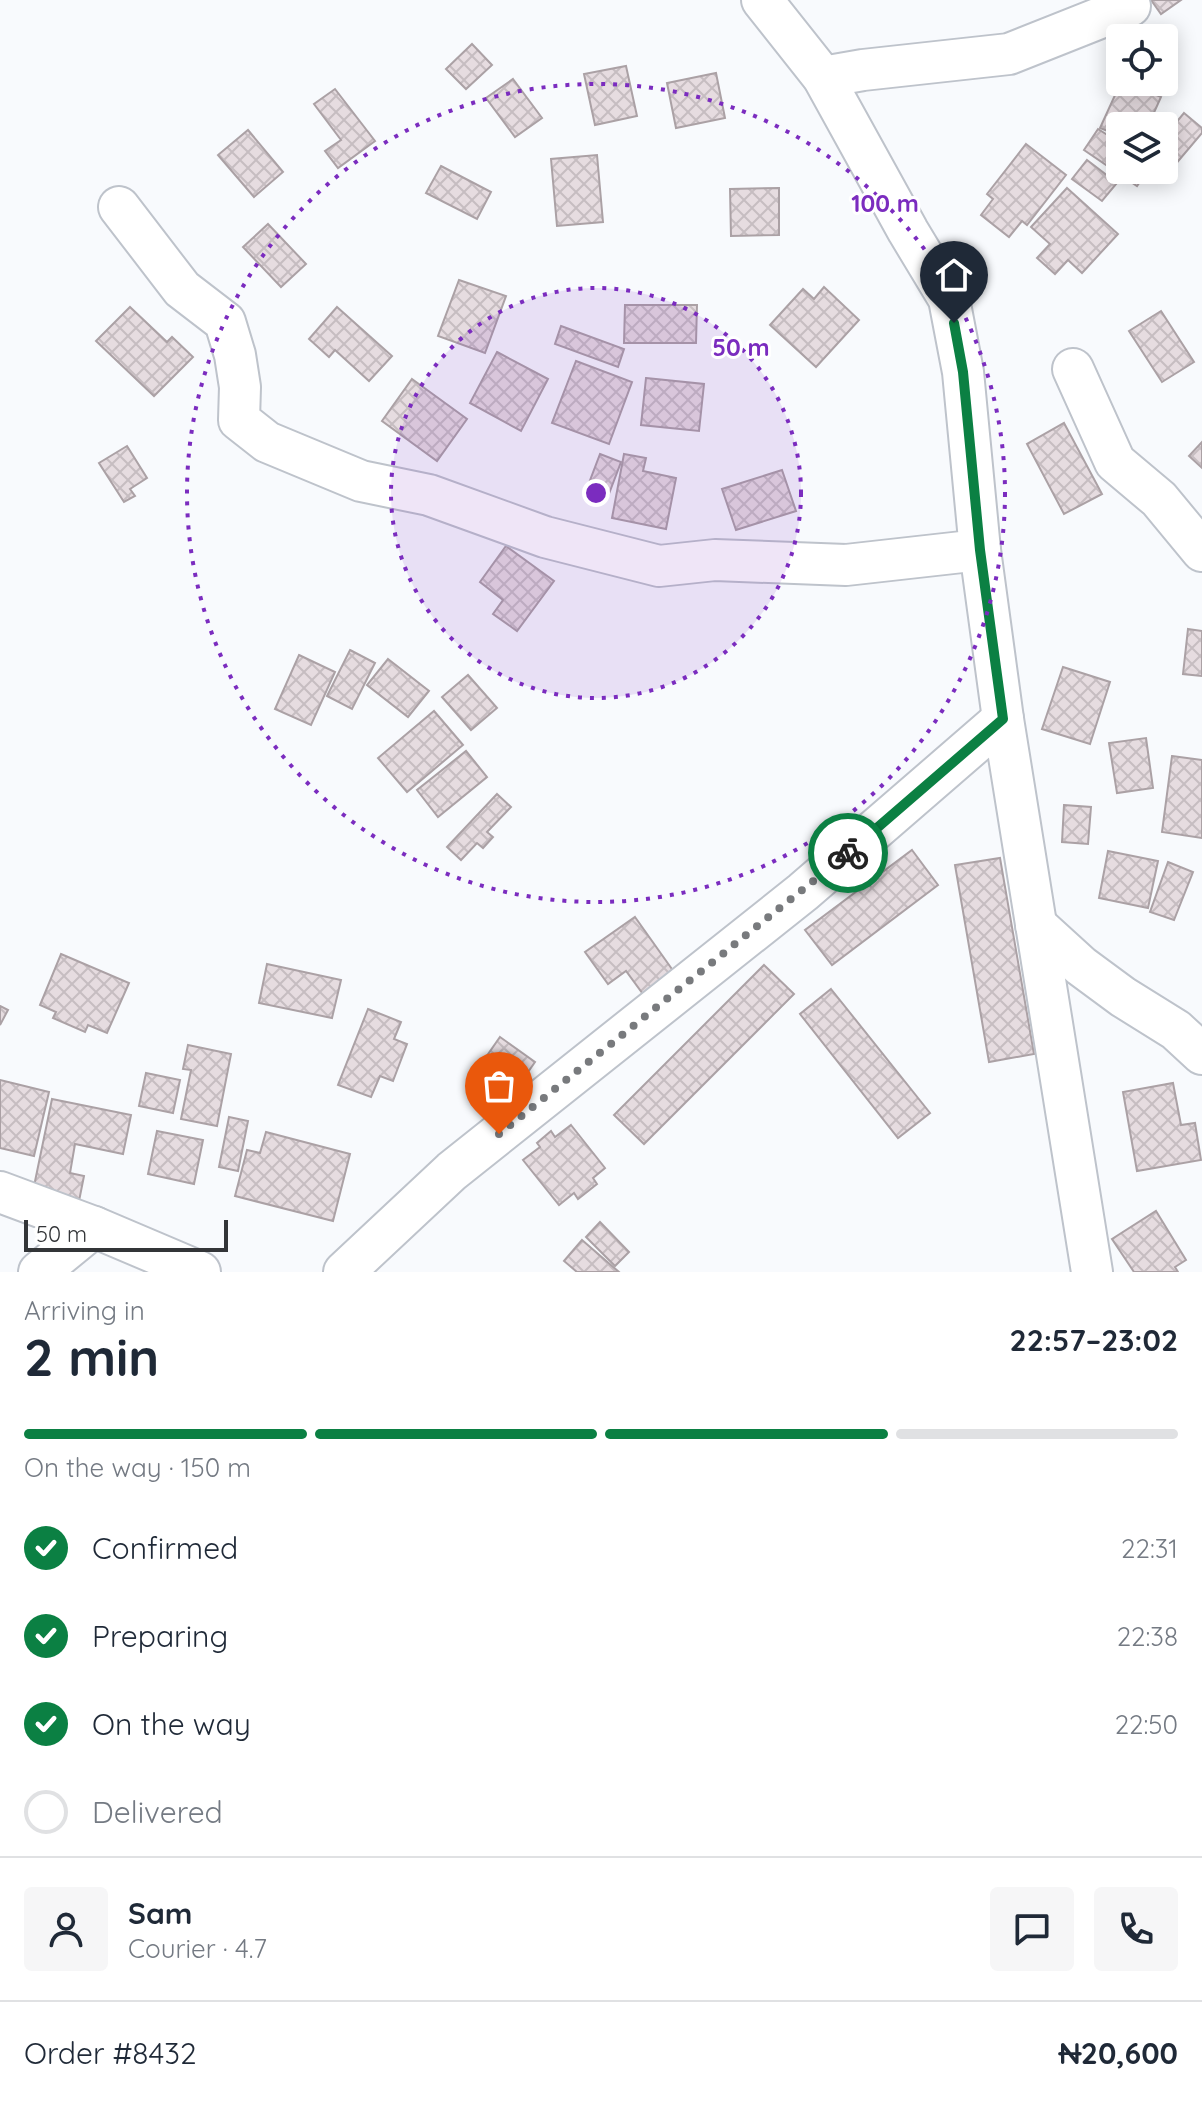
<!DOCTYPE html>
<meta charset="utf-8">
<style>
:root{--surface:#fff;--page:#f6f6f7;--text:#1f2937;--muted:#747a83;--line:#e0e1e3;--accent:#0b8043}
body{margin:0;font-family:Quicksand,sans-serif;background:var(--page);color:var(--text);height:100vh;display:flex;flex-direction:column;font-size:30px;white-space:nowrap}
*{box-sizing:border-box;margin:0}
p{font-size:26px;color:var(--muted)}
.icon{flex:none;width:44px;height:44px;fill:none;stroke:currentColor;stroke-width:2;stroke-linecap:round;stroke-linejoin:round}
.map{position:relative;height:1272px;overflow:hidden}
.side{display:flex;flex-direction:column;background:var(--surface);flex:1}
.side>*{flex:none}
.controls{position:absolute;left:1106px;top:24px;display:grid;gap:16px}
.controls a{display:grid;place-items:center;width:72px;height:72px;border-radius:8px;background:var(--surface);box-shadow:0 4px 20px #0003;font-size:40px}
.scale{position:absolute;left:24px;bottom:20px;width:204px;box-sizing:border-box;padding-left:8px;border:4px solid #333538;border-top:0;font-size:22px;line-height:28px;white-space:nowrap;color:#333538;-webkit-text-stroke:6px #fff;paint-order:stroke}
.pin{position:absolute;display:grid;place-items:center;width:68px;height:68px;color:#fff;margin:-82px -34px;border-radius:50% 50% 50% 0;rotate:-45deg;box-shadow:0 0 8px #0007}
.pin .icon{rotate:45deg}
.courier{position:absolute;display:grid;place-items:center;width:80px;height:80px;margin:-40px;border:6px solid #0b8043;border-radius:50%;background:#fff;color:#222;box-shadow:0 2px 10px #0007}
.overview em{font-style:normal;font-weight:800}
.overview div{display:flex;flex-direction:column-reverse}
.overview{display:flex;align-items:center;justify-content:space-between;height:136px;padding:0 24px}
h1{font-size:52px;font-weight:800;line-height:60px}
.bar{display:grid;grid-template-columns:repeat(4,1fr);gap:12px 8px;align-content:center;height:96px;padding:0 24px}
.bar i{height:10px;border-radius:6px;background:var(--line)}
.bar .on{background:var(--accent)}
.bar p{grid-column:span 4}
.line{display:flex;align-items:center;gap:20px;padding:0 24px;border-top:2px solid var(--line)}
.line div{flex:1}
.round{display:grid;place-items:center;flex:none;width:84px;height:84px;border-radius:8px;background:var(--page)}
ol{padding:0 24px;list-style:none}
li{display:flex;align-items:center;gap:24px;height:88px}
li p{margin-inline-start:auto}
li .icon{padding:8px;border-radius:50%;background:var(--accent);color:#fff;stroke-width:4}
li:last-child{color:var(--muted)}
li i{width:44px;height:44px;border:4px solid var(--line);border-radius:50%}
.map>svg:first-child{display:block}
</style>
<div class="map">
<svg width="1202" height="1272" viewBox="0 0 1202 1272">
<defs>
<pattern id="building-cross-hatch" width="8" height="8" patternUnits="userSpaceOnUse" patternTransform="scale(2)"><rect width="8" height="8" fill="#e6dce0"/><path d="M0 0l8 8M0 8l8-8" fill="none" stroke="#c6bdc1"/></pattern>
</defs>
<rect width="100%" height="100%" fill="#f8fafd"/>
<g fill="url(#building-cross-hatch)" stroke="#aba1a5" stroke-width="2">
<polygon points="1151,0 1181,0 1161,14"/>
<polygon points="472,44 492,65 466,89 446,69"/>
<polygon points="626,66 637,116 595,125 584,74"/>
<polygon points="716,73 725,118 676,128 667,83"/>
<polygon points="513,79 542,118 515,137 486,98"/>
<polygon points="1121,82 1127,82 1161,97 1148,126 1120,126 1120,136 1100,128"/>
<polygon points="335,89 375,141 338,168 325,151 341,140 314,104"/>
<polygon points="1184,113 1202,128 1202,133 1174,166 1164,158 1164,137"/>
<polygon points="1098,129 1120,143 1120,170 1148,170 1137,186 1084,150"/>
<polygon points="248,130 283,172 254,197 218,155"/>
<polygon points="1026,144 1066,175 1027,225 1022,221 1009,237 981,215 993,199 987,194"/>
<polygon points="597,155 603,222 557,226 551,159"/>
<polygon points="1087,160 1117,183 1102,201 1072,179"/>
<polygon points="441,166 491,192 477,219 426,193"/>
<polygon points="779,188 779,235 731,236 730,189"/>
<polygon points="1067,188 1118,234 1082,273 1068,260 1055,274 1037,258 1050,244 1031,227"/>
<polygon points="268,224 306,264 281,287 243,247"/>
<polygon points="459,280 506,296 485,353 438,336"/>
<polygon points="824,287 859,320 816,367 770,325 803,289 814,299"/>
<polygon points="625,305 697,305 696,343 624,343"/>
<polygon points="130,307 167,342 172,337 193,357 154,396 96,341"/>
<polygon points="337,307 392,356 369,381 335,350 329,357 309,339"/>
<polygon points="1161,311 1194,362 1162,382 1129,331"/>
<polygon points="561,326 624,349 618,367 555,344"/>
<polygon points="497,352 548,379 521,431 470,403"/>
<polygon points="576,361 632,382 609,444 552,423"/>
<polygon points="646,378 704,384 699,431 641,425"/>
<polygon points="412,379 467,419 437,461 382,421"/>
<polygon points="1064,423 1102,494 1064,514 1027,444"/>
<polygon points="1202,442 1202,468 1189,456"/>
<polygon points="127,446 147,478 130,489 135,496 124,502 99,463"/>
<polygon points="600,454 621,462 607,499 586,491"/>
<polygon points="624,454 646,458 643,471 676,478 666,529 612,518"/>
<polygon points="782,470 796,511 736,530 722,489"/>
<polygon points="506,546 554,581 517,631 493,614 503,600 480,582"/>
<polygon points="1188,629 1202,631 1202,676 1183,674"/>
<polygon points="350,650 375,663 352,709 327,696"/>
<polygon points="299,655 335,672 311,725 275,709"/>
<polygon points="388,659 429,691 408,717 367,685"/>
<polygon points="1063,667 1110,682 1090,744 1042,729"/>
<polygon points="468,675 497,708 471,730 442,697"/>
<polygon points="434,711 463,745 407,792 378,758"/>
<polygon points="1146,738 1153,788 1117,793 1109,743"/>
<polygon points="466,751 487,777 438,817 417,790"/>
<polygon points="1172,756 1202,760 1202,838 1162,832"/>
<polygon points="497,794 511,807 487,832 493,837 483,848 477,843 461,860 447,847"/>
<polygon points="1064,805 1091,807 1088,844 1062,842"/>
<polygon points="912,850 938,885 832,965 805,930"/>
<polygon points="1108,851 1158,861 1148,908 1099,898"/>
<polygon points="1000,858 1034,1054 989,1062 955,865"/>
<polygon points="1168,862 1193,872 1174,920 1150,912"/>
<polygon points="635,917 674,972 643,994 626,971 608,984 585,952"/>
<polygon points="61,954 129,983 107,1033 88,1025 85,1032 53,1018 56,1012 40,1005"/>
<polygon points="267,964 341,980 332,1018 259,1003"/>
<polygon points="764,965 794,994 644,1144 614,1115"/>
<polygon points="831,989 930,1113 898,1138 800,1014"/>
<polygon points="0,1006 8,1010 0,1025"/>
<polygon points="368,1009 401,1022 394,1039 407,1044 393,1081 380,1076 371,1097 338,1085"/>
<polygon points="500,1037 535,1062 521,1082 486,1057"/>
<polygon points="188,1045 231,1054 217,1126 181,1119 191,1070 183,1069"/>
<polygon points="146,1073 180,1080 173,1113 139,1106"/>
<polygon points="0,1080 49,1092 34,1156 0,1148"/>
<polygon points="1173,1083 1181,1125 1195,1123 1201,1160 1137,1171 1123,1092"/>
<polygon points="52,1099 131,1115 123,1154 75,1144 70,1173 84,1176 79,1201 33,1191"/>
<polygon points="229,1117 248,1121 238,1171 219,1167"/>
<polygon points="571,1125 605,1168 593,1178 597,1184 578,1199 574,1193 559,1205 523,1160 540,1147 537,1143 551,1131 555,1137"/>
<polygon points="157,1131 203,1140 194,1184 148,1174"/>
<polygon points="266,1132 350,1154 333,1221 235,1196 247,1150 260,1153"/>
<polygon points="1156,1211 1186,1260 1175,1267 1178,1272 1134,1272 1112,1239"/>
<polygon points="600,1222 629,1252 615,1266 586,1237"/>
<polygon points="582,1240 619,1272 577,1272 564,1261"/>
</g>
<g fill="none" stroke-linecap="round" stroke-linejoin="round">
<g stroke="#bec3cb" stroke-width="44">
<g id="minor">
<polyline points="762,0 823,77 908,231 949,299 963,372 980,550 1003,719 1092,1272"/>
<polyline points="823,77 863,70 1009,54 1130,6"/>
<polyline points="119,207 182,289 225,322 235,355 240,387 239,420 267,442 361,481 429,495 545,537 659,566 715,560 846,565 980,550"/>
<polyline points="1073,369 1115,462 1159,499 1202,551"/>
<polyline points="1036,925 1081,966 1123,997 1176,1030 1202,1054"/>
<polyline points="0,1192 94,1227 200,1272"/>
<polyline points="39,1272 94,1227"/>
<polyline points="344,1272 452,1171 803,892 1003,719"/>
</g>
</g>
<use href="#minor" stroke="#fff" stroke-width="40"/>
</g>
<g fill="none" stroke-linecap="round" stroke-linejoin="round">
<polyline stroke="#787a7d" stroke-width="8" stroke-dasharray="0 14.4" points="499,1134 848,853"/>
<polyline stroke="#0b8043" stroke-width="10" points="848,853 1003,719 980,550 963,372 954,323"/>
</g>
<circle cx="596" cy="493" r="205" fill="#7b2cbf" fill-opacity=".12"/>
<g fill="none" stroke="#7b2cbf" stroke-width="4" stroke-dasharray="4 8">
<circle cx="596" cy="493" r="205"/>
<circle cx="596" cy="493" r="409"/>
</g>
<circle cx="596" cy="493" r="12" fill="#7b2cbf" stroke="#fff" stroke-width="4"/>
<g font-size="24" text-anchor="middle" font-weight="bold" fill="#7b2cbf" stroke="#fff" stroke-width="6" stroke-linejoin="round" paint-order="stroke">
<text x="885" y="212">100 m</text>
<text x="741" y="356">50 m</text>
</g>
</svg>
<div class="controls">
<a><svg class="icon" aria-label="locate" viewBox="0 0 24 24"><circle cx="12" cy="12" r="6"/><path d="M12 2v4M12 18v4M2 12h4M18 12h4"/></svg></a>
<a><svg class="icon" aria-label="layers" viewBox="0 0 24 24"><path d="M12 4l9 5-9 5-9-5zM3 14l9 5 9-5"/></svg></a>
</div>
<div class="scale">50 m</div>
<div class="pin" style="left:499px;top:1134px;background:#ea580c"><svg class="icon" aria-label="bag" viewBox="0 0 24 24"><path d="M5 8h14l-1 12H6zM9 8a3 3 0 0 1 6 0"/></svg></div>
<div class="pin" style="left:954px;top:323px;background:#1f2937"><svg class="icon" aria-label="home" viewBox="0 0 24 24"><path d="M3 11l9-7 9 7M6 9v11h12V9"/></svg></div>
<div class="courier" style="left:848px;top:853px"><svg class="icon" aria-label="bike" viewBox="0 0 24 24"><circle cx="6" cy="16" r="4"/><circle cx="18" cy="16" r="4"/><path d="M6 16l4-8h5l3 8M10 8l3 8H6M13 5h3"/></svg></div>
</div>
<section class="side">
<div class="overview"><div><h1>2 min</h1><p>Arriving in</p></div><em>22:57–23:02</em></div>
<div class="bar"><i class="on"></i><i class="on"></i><i class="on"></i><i></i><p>On the way · 150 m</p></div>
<ol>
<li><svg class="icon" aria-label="check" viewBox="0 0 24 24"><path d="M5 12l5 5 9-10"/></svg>Confirmed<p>22:31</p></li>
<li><svg class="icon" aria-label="check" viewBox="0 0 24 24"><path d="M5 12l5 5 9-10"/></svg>Preparing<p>22:38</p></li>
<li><svg class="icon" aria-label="check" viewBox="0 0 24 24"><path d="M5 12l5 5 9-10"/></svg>On the way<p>22:50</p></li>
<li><i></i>Delivered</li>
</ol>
<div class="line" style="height:144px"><a class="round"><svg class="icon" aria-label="person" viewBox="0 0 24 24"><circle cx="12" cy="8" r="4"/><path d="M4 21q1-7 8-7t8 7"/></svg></a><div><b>Sam</b><p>Courier · 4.7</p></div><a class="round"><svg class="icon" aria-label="chat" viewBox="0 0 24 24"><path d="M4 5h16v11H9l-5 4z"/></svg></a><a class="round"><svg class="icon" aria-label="phone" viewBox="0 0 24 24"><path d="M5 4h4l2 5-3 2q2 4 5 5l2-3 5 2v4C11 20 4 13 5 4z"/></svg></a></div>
<div class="line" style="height:104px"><div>Order #8432</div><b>₦20,600</b></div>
</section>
